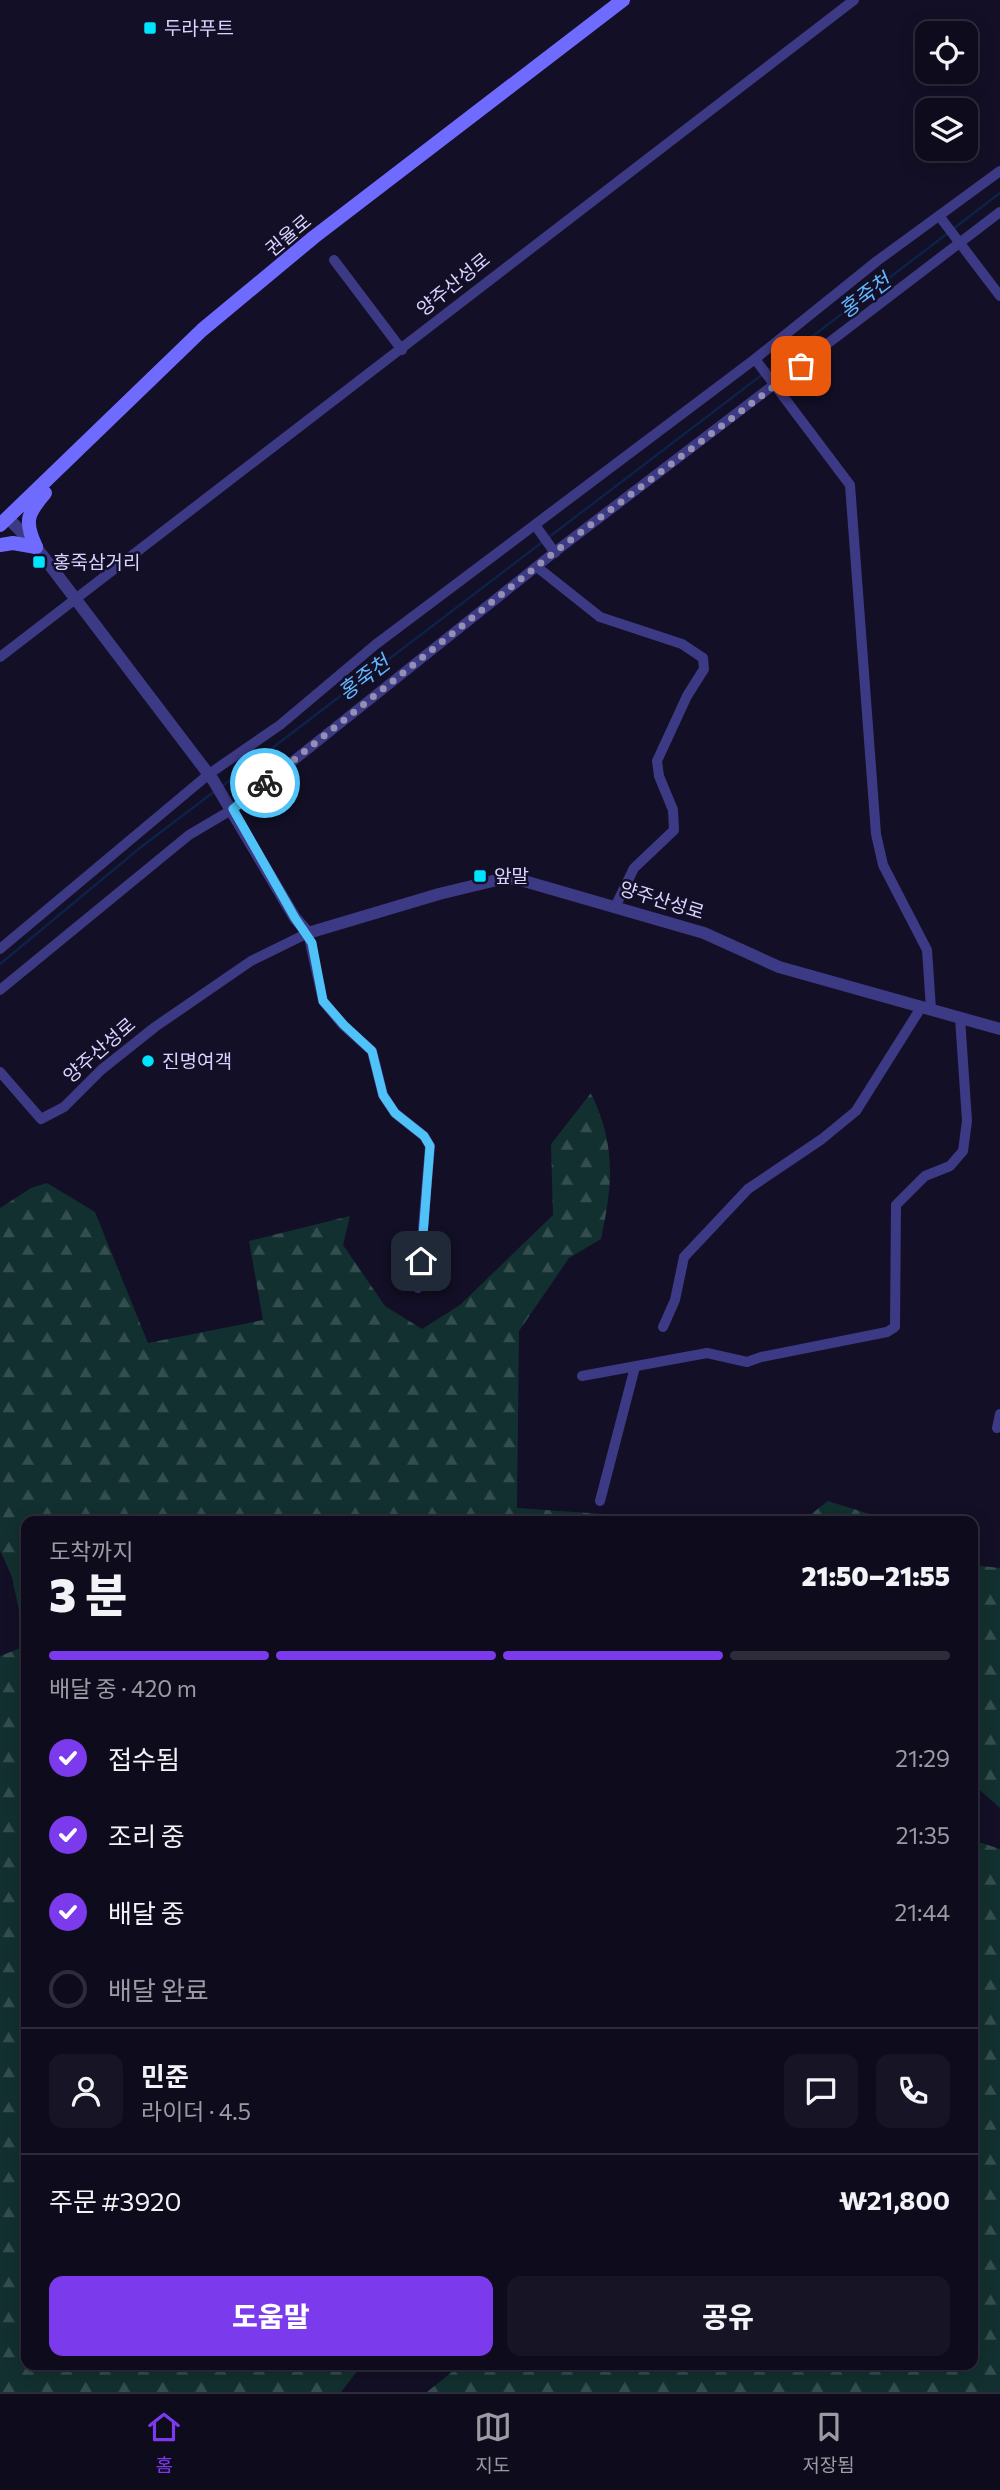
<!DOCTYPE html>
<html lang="ko">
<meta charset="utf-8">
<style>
:root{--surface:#0e0b1c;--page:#171425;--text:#f1f3f6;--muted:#9b9ba3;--line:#2e2b3b;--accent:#7c3aed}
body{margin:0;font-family:Commissioner,"Noto Sans KR",sans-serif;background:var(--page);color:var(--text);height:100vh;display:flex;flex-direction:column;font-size:26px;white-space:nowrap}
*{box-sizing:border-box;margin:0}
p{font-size:23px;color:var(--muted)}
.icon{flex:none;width:38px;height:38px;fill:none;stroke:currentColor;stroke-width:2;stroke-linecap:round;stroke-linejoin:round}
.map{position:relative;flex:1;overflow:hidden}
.side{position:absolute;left:21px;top:1516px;width:957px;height:854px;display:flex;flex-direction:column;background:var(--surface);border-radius:14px;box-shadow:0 4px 18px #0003,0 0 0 2px var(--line)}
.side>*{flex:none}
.tools{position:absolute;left:915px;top:21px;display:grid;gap:14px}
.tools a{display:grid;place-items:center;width:63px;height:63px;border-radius:14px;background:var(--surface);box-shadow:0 4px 18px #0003,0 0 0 2px var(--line);font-size:35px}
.pin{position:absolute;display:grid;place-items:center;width:60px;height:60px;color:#fff;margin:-30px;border-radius:14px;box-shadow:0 4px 10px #0006}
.courier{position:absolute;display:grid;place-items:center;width:70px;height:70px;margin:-35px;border:5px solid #4fc3f7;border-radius:50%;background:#fff;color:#222;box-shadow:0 2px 9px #0007}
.summary em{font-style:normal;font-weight:800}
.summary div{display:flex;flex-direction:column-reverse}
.summary{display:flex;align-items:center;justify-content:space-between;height:119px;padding:0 28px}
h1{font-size:46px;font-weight:800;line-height:52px}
.bar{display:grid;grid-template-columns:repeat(4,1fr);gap:10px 7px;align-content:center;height:84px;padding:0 28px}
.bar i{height:9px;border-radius:5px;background:var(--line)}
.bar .current{background:var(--accent)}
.bar p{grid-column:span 4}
.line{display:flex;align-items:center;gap:18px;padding:0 28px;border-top:2px solid var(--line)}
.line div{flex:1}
.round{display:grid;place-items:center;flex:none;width:74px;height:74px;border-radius:14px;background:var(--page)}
ol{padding:0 28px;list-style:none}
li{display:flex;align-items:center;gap:21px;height:77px}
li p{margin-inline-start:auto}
li .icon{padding:7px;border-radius:50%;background:var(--accent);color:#fff;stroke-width:4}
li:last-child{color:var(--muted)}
li i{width:38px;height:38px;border:4px solid var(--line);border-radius:50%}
.cta{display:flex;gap:14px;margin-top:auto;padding:14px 28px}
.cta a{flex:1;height:80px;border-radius:14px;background:var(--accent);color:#fff;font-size:28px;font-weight:800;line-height:80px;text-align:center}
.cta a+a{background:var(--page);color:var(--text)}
.tab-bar{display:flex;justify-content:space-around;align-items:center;height:98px;border-top:2px solid var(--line);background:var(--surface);font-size:19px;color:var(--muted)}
.tab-bar a{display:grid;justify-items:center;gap:4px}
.tab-bar .current{color:var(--accent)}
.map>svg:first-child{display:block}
</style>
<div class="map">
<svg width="1000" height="2392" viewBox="0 0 1000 2392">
<defs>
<pattern id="forest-firs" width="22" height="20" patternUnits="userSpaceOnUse" patternTransform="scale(1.75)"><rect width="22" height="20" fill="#12302f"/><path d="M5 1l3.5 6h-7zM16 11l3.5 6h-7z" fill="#344d4e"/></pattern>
</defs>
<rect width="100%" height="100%" fill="#130f26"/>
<g fill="url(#forest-firs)">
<path d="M591,1093C616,1146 613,1183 601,1239L569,1258L519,1331L517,1508L660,1518L661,1521H26V1645L12,1577L0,1550V1208L31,1188L47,1183L95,1212L148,1343L263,1320L249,1241L350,1216L343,1245L385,1306L422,1329L460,1305L553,1215L551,1144Z"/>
<polygon points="828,1501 892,1521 802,1521"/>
<polygon points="973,1565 1000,1568 1000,1808 973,1784"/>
<polygon points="26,1646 26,2364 363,2364 341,2392 0,2392 0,1656"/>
<polygon points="973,1840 1000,1849 1000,2392 427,2392 458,2367 457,2364 973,2364"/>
</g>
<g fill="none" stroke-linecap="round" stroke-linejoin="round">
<g stroke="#0c2248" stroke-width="2.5">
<polyline points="953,229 1000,193"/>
<polyline points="221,787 948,233"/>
<polyline points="0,964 141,847 215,791"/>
</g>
<g stroke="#3d3a85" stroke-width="10">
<polyline points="940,217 1000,296"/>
<polyline points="334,260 402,350"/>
<polyline points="755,359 850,485 876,834 883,865 927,950 931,1009"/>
<polyline points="535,525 555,553"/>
<polyline points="537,567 600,617 682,644 703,658 704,669 687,696 657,761 659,776 673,810 674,830 634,868 615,907"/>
<polyline points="0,657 854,0"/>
<polyline points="0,949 209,774 280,725 375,645 755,359 877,261 1000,171"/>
<polyline points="0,990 189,835 233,809 556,551 1000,212"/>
<polyline points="0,1072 41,1119 64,1107 101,1070 155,1027 251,961 308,933 323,1001 343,1025 372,1051 383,1095 395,1113 424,1136 430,1146 418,1288"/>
<polyline points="663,1327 675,1300 684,1257 748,1189 822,1139 856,1111 922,1006"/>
<polyline points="582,1376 707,1353 747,1362 761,1357 887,1332 895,1327 896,1205 925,1176 950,1166 963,1151 967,1121 960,1018"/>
<polyline points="997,1428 1000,1414"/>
<polyline points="600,1501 635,1367"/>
</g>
<polyline stroke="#3d3a85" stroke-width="12" points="7,517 36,547 213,780 295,918 308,933 439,894 501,879 517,879 704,933 779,967 1000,1029"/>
<g stroke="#6f6bff" stroke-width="14">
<polyline points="0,525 202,330 314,237 623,0"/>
<polyline points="0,545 13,543 36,547"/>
<path d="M36,547C24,521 27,514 45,493"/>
</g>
</g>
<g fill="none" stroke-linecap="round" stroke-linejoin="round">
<polyline stroke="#948fb3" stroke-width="7" stroke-dasharray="0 12.6" points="265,783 556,551 801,366"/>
<polyline stroke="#4fc3f7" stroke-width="9" points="265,783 233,809 295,918 312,943 323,1001 344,1025 372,1051 383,1095 395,1113 424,1136 430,1146 421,1261"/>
</g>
<g fill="#00e5ff" stroke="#130f26" stroke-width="2.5">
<rect x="143" y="21" width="14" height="14" rx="3.5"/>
<rect x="32" y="555" width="14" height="14" rx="3.5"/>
<rect x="473" y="869" width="14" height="14" rx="3.5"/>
<circle cx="148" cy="1061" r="7"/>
</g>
<g text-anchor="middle" stroke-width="5" stroke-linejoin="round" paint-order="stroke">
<g font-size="19" fill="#d9d4ff" stroke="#130f26" text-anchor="start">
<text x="164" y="35">두라푸트</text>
<text x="53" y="569">홍죽삼거리</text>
<text x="494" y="883">앞말</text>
<text x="162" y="1068">진명여객</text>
</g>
<g font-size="19" fill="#d9d4ff" stroke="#130f26">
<text transform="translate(288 235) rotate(-40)" y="7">권율로</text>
<text transform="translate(453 284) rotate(-39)" y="7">양주산성로</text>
<text transform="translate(662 900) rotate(17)" y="7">양주산성로</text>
<text transform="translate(99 1050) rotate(-41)" y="7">양주산성로</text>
</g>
<g font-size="21" font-style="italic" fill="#62b6ff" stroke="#130f26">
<text transform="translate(865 296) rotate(-37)" y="7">홍죽천</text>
<text transform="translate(364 678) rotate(-37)" y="7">홍죽천</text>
</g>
</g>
</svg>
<div class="tools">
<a><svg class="icon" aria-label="locate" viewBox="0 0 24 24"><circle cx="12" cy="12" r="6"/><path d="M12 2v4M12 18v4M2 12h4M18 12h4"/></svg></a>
<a><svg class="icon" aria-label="layers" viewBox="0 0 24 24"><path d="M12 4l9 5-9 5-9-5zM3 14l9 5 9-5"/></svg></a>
</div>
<div class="pin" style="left:801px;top:366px;background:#ea580c"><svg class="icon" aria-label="bag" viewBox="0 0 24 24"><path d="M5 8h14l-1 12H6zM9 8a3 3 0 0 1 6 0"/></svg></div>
<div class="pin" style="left:421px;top:1261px;background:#1f2937"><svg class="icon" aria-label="home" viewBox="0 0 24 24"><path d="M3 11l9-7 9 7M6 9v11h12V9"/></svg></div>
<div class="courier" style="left:265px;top:783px"><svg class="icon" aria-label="bike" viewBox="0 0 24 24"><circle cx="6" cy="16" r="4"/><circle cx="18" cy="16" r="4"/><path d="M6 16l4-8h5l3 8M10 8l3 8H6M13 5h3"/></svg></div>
<section class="side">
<div class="summary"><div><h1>3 분</h1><p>도착까지</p></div><em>21:50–21:55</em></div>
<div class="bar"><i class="current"></i><i class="current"></i><i class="current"></i><i></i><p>배달 중 · 420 m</p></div>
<ol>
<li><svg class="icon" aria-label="check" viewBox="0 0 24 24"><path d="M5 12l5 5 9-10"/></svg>접수됨<p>21:29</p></li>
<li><svg class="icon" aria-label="check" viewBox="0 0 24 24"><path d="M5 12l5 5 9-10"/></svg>조리 중<p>21:35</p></li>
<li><svg class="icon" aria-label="check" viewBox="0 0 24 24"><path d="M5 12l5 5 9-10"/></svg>배달 중<p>21:44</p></li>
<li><i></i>배달 완료</li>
</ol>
<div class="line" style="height:126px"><a class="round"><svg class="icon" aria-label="person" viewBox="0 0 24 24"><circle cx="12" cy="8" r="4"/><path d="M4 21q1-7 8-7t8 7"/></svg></a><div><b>민준</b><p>라이더 · 4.5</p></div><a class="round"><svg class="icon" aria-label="chat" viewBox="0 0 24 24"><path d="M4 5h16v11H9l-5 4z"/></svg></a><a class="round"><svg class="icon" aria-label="phone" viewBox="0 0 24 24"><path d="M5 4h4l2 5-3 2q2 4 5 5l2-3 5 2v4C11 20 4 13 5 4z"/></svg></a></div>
<div class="line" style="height:91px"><div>주문 #3920</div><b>₩21,800</b></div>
<div class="cta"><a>도움말</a><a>공유</a></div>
</section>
</div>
<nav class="tab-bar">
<a class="current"><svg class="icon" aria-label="home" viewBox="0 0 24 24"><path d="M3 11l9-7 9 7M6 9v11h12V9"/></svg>홈</a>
<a><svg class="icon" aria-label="map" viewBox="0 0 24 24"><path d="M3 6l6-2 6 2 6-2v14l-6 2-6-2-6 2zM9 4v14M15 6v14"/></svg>지도</a>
<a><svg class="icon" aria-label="saved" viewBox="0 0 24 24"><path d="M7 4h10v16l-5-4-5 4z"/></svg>저장됨</a>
</nav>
